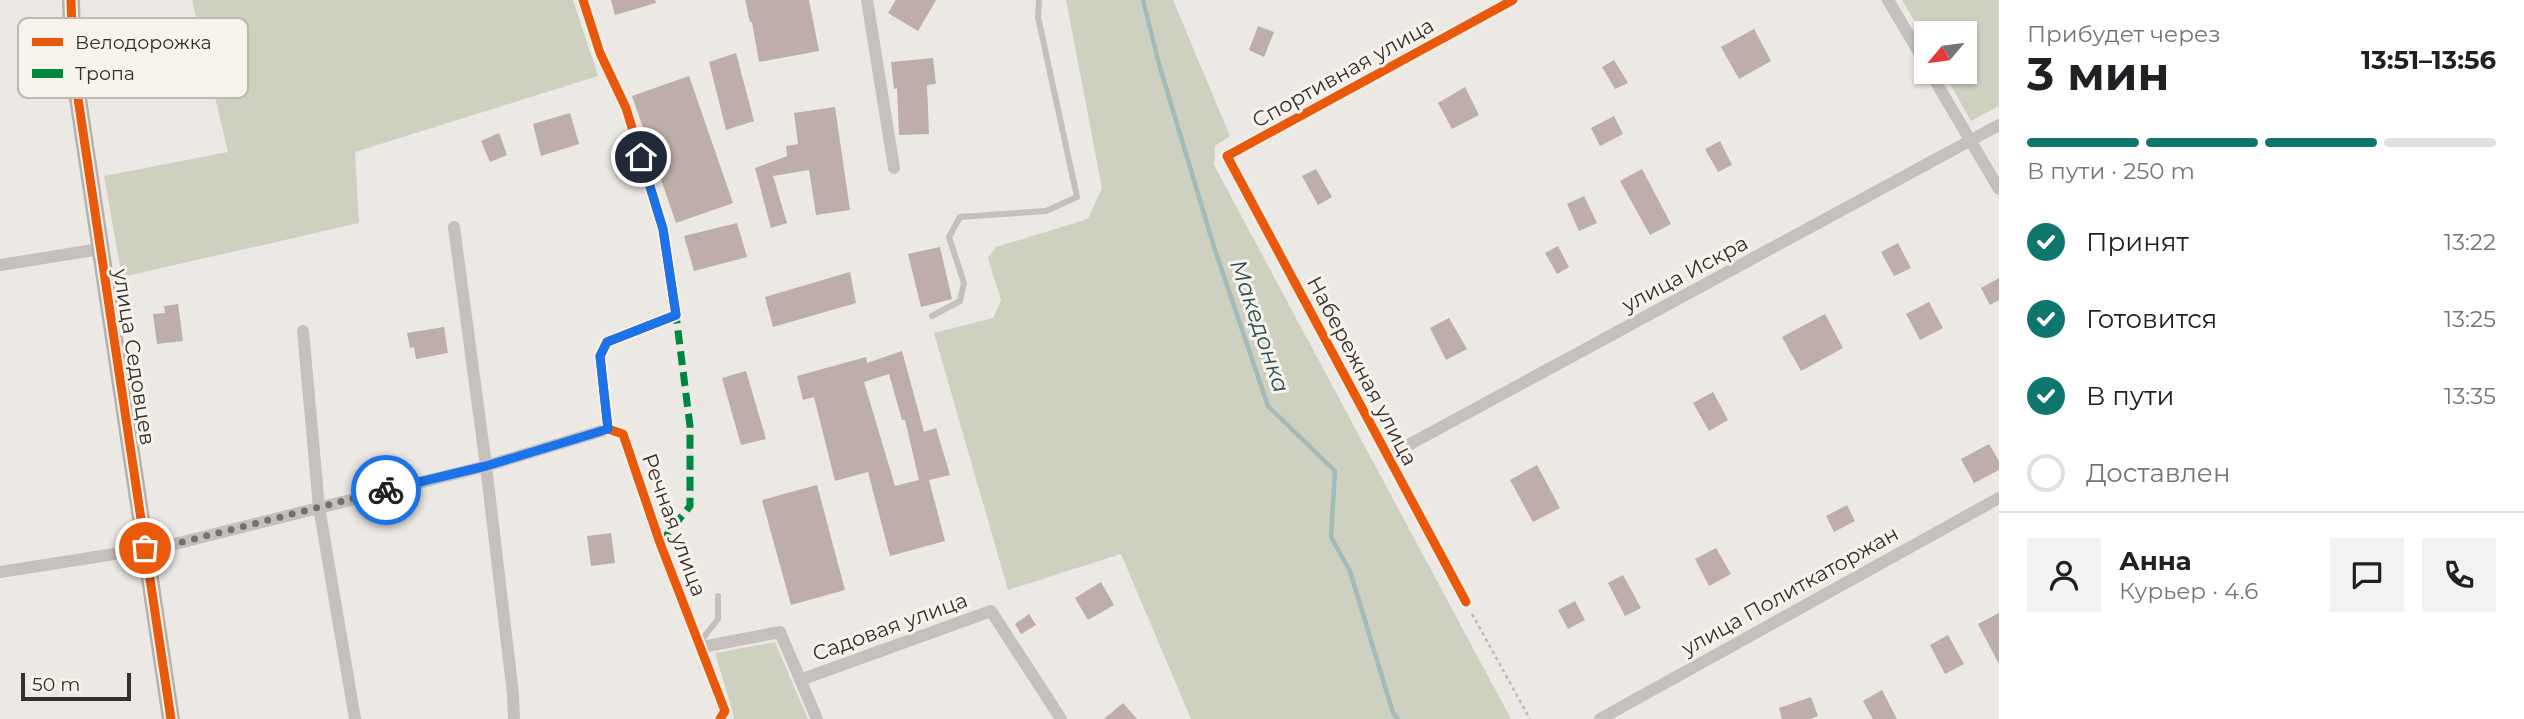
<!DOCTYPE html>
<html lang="ru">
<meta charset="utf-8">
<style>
:root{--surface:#fff;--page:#f2f2f2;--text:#202124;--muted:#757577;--line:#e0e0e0;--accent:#0f766e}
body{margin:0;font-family:Montserrat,sans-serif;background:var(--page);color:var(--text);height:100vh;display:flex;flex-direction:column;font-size:26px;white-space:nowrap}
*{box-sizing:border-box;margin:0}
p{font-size:23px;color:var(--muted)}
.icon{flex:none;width:38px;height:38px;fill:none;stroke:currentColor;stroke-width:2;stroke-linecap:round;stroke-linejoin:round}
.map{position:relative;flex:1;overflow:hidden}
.drawer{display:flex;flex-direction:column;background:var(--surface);width:525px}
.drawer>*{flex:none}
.needle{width:46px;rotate:241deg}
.buttons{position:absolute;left:1914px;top:21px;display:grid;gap:14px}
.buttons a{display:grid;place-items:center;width:63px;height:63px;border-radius:0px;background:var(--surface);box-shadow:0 2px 5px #0004;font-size:35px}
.scale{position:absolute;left:21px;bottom:18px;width:110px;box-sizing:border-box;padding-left:7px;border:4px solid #362e2b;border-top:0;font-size:19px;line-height:24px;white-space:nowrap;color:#362e2b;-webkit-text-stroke:5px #f8f2ec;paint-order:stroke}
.pin{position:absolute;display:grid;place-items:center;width:60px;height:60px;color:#fff;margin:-30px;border:4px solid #fff;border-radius:50%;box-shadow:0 2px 7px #0007}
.courier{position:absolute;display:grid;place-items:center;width:70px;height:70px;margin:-35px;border:5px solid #1a73e8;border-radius:50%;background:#fff;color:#222;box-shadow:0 2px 9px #0007}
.overview em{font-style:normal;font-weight:700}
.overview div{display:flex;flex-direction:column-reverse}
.overview{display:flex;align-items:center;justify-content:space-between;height:119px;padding:0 28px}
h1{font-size:46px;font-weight:700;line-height:52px}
.bar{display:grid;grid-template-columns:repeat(4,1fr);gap:10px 7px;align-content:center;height:84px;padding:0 28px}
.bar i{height:9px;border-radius:5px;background:var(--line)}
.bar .active{background:var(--accent)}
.bar p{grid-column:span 4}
.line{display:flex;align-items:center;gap:18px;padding:0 28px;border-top:2px solid var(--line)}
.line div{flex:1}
.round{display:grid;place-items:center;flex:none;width:74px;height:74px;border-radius:0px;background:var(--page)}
ol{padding:0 28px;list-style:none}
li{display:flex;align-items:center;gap:21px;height:77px}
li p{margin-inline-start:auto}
li .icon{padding:7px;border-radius:50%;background:var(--accent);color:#fff;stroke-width:4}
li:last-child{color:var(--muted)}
li i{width:38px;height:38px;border:4px solid var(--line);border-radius:50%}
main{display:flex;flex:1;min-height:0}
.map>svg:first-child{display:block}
</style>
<main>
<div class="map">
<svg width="1999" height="719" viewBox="0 0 1999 719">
<rect width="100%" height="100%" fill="#ece8e4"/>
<g fill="#ced1bf">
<polygon points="192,0 573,0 598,76 355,152 359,223 122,277 104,176 228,152"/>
<polygon points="1066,0 1173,0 1230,136 1215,146 1214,165 1511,719 1191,719 1121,554 1008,590 934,333 993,318 1001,300 988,258 996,247 1088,219 1102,188"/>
<polygon points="1902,0 1999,0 1999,106 1971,121 1943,72 1965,72 1965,33 1927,33 1927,43"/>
<polygon points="775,642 808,719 733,719 734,716 715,653"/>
</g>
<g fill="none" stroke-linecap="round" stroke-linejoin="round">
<polyline stroke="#a2bcbb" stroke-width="4.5" points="1143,0 1159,64 1214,247 1268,406 1335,471 1331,537 1350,571 1393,713 1398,719"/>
</g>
<g fill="#beada8" fill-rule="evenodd">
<polygon points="611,0 655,0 656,3 615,15"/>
<polygon points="745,0 809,0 819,51 759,62 752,22 750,22"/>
<polygon points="896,0 936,0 918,31 888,13"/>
<polygon points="1258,26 1274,32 1264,57 1249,50"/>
<polygon points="1754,29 1771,61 1739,79 1721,47"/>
<polygon points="736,53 754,121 726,130 709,62"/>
<polygon points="933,58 936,84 927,85 929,134 899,135 897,88 894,89 891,62"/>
<polygon points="1614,60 1628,83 1615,89 1602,67"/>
<polygon points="689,76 733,203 676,223 632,96"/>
<polygon points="1465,87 1479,115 1452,129 1438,103"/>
<polygon points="835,107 850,210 816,215 809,170 773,176 787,223 771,228 755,168 787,156 786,146 798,144 794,113"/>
<polygon points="570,113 579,144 541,156 533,124"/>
<polygon points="1614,116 1623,134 1600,146 1591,128"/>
<polygon points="499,133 507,155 490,162 481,141"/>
<polygon points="1720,141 1732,165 1718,172 1705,149"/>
<polygon points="1316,169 1332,197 1318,205 1302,176"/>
<polygon points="1642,169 1671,224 1650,235 1620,181"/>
<polygon points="1584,196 1597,223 1579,231 1567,204"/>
<polygon points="737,223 747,257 694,271 684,236"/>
<polygon points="1898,243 1911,268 1894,276 1881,252"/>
<polygon points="1558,246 1569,267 1557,274 1545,253"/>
<polygon points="940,247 952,299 921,307 908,254"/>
<polygon points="850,272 856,303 773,327 765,297"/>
<polygon points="1999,278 1999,300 1990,305 1981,288"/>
<polygon points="1929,302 1943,328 1920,340 1906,314"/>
<polygon points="178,304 183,341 157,344 153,314 165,313 164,306"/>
<polygon points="1825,314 1843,348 1801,371 1782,337"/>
<polygon points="1449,318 1467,349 1446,360 1430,328"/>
<polygon points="444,327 448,353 416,359 414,347 410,348 407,333"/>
<path d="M902,351L924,432L936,428L950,475L929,480L945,541L890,556L868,472L835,481L814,397L803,400L797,376L866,357L867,363ZM889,374L902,420H905L919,480L895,486L864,382Z"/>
<polygon points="746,371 766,439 741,445 722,378"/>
<polygon points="1713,392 1728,420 1709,431 1693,403"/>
<polygon points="1989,444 1999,461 1999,470 1974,483 1961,459"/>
<polygon points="1537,465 1560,508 1533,522 1510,480"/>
<polygon points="817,485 845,590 791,605 762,500"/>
<polygon points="1847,505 1855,521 1834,532 1826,516"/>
<polygon points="611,533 615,563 591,566 587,536"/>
<polygon points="1716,548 1731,574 1709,586 1695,559"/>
<polygon points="1623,575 1641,608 1625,616 1608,583"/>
<polygon points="1101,582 1114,605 1088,620 1075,598"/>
<polygon points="1575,601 1585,620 1568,629 1558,610"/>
<polygon points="1999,613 1999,664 1978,624"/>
<polygon points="1029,614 1036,625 1021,634 1015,624"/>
<polygon points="1948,635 1964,664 1945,674 1930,645"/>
<polygon points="1882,690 1897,719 1873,719 1863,701"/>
<polygon points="1811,697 1818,716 1810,719 1782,719 1779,708"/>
<polygon points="1123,703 1137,719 1104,719"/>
</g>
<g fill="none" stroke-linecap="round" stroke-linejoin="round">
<polyline stroke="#beb9b5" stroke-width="2.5" stroke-dasharray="3.5 3.5" stroke-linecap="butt" points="1472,614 1530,719"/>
<g stroke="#c6c0bc" stroke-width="6">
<polyline points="932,316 960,301 964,283 949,237 960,217 1046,211 1077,197 1038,17 1039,0"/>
<polyline points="700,642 718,619 718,596"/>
</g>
<g stroke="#c6c0bc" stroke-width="12">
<polyline points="583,0 600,53 626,108 663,229 676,315 607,342 600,356 608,429 623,434 660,543 725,711 720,719"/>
<polyline points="867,0 894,168"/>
<polyline points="1888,0 1927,66"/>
<polyline points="1930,72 1999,189"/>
<polyline points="454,227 486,466 513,694 514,719"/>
<polyline points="0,265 100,249"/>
<polyline points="303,331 319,507 355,719"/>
<polyline points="1388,456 1999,125"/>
<polyline points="0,572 171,545 486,466 608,429"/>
<polyline points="1466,602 1227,156 1513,0"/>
<polyline points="702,647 780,632 817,719"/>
<polyline points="800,680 991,611 1061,719"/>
<polyline points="1600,719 1999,498"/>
</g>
<polyline stroke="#b6b1ad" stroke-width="18" points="71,0 73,65 171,719"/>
<polyline stroke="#00873e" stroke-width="7" stroke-dasharray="14 7" stroke-linecap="butt" points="660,543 690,506 690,426 676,315"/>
<g stroke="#f8f2ec" stroke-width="13">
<g id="cycleway">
<polyline points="71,0 73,65 171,719"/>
<polyline points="583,0 600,53 626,108 663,229 676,315 607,342 600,356 608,429 623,434 660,543 725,711 720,719"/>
<polyline points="1466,602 1227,156 1513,0"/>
</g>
</g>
<use href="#cycleway" stroke="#e8590c" stroke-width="9"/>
</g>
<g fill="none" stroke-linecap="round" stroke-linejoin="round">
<polyline stroke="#766f6c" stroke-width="7" stroke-dasharray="0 12.6" points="145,548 171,545 386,490"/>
<polyline stroke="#1a73e8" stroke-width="9" points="386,490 486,466 608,429 600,356 607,342 676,315 663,229 641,157"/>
</g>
<g text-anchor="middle" stroke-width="6" stroke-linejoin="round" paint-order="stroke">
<g font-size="21" fill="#362e2b" stroke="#f8f2ec">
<text transform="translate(1343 73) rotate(-29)" y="7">Спортивная улица</text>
<text transform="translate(1685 274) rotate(-28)" y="7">улица Искра</text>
<text transform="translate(134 357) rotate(81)" y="7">улица Седовцев</text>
<text transform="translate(1362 371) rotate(62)" y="7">Набережная улица</text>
<text transform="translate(674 525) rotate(70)" y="7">Речная улица</text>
<text transform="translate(1790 591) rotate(-29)" y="7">улица Политкаторжан</text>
<text transform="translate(890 627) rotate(-20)" y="7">Садовая улица</text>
</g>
<g font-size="23" font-style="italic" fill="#255153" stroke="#f8f2ec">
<text transform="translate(1260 326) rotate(71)" y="8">Македонка</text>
</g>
</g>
<rect x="18" y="18" width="230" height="80" rx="10" fill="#f8f2ec" stroke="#beb7b2" stroke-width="2"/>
<rect x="32" y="38" width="31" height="8" fill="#e8590c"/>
<rect x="32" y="69" width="31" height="9" fill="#00873e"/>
<g font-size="19" fill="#362e2b">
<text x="75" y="49">Велодорожка</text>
<text x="75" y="80">Тропа</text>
</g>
</svg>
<div class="buttons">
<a><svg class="needle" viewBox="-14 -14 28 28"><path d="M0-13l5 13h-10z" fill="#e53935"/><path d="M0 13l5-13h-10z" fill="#757577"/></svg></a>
</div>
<div class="scale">50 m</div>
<div class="pin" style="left:145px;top:548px;background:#ea580c"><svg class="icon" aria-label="bag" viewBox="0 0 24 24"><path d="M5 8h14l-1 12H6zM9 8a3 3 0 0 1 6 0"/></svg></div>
<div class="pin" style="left:641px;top:157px;background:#1f2937"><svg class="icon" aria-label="home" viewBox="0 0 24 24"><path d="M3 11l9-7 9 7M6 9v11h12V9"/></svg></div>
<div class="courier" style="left:386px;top:490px"><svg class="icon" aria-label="bike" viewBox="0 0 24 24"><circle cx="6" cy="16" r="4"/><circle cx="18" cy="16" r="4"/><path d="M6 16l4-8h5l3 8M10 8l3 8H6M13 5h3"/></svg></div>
</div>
<section class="drawer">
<div class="overview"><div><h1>3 мин</h1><p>Прибудет через</p></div><em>13:51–13:56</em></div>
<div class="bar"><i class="active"></i><i class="active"></i><i class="active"></i><i></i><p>В пути · 250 m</p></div>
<ol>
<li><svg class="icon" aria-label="check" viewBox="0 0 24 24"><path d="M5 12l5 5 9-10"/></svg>Принят<p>13:22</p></li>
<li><svg class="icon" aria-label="check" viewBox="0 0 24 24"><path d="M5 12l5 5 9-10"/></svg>Готовится<p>13:25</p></li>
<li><svg class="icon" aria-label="check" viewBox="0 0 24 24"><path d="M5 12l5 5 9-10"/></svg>В пути<p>13:35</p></li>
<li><i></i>Доставлен</li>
</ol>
<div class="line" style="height:126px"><a class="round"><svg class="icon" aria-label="person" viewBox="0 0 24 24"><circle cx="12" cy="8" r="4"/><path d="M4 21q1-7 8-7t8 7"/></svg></a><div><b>Анна</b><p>Курьер · 4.6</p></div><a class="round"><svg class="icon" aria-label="chat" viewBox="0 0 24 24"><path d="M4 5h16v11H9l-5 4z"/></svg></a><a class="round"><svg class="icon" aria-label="phone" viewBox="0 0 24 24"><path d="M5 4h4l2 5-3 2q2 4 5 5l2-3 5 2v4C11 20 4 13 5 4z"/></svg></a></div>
</section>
</main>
